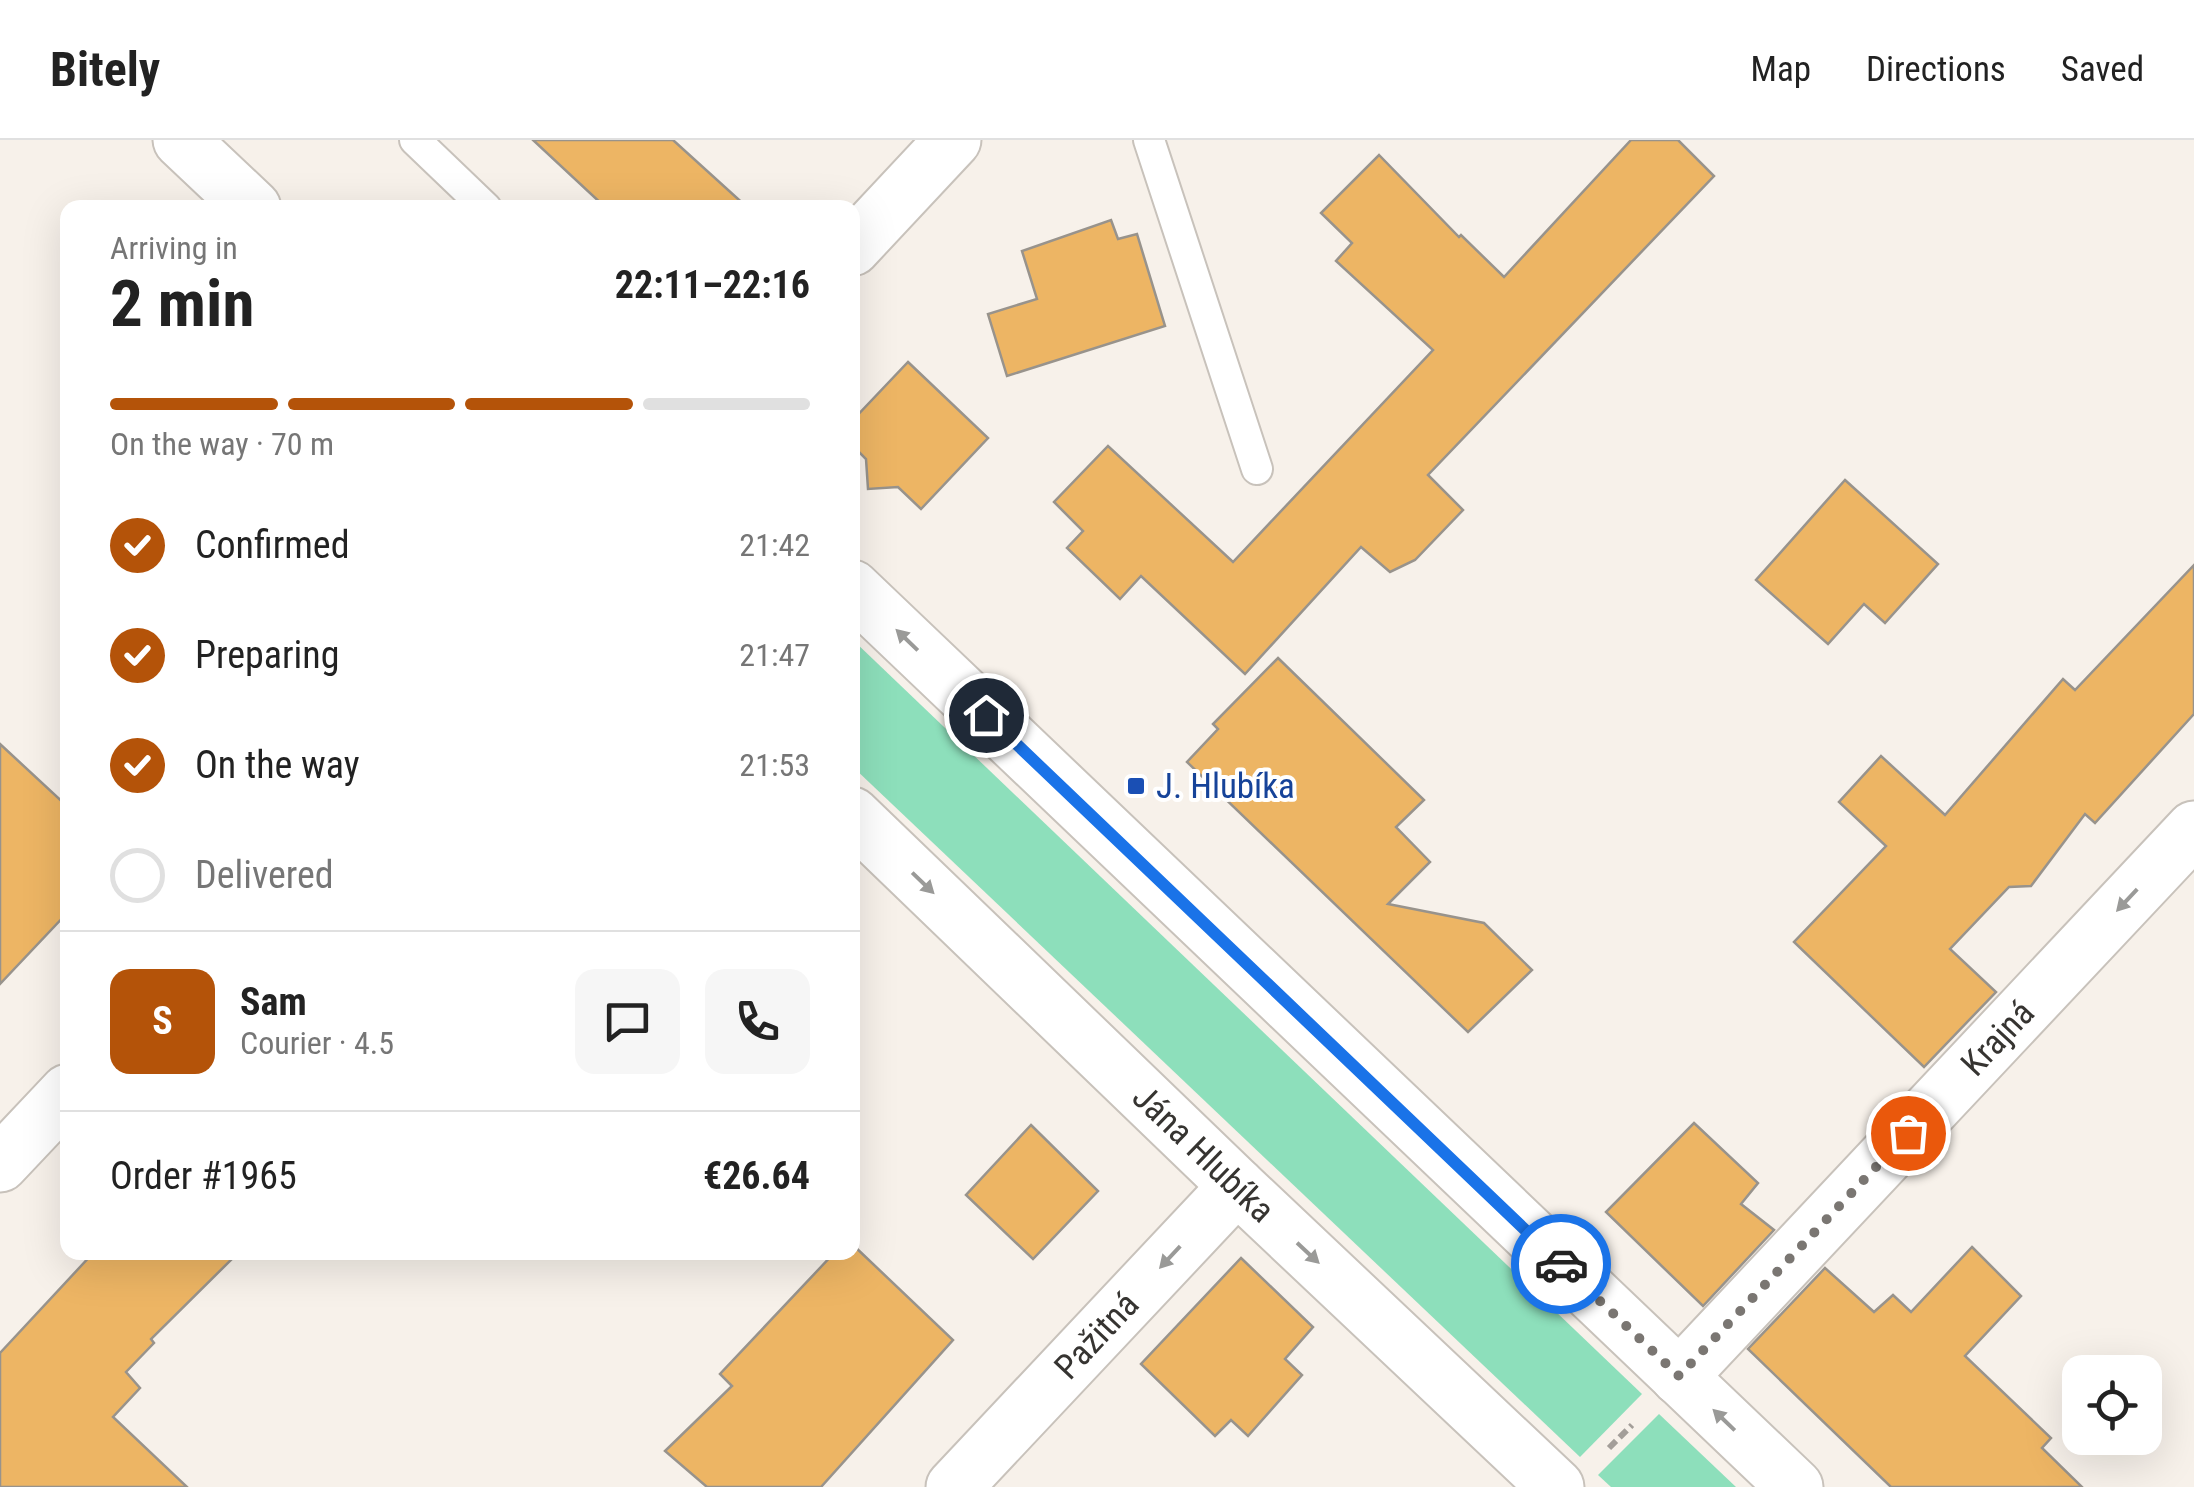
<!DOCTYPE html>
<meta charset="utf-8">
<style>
:root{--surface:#fff;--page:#f6f6f6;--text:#222;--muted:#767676;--line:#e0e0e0;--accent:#b45309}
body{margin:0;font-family:"Roboto Condensed",sans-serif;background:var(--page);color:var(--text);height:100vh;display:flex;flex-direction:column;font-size:38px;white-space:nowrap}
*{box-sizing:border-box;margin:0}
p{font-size:32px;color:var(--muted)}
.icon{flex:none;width:55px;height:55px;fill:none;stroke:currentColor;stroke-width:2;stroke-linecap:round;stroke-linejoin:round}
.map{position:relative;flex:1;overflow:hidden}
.panel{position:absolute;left:60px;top:60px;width:800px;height:1060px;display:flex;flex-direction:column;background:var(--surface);border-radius:20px;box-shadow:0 10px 40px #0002}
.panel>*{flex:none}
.fabs{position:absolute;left:2062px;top:1215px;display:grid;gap:20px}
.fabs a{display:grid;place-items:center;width:100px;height:100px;border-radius:20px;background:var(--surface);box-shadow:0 10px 40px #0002;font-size:50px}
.pin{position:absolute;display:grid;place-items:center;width:85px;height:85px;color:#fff;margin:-42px;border:5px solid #fff;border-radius:50%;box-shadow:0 2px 10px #0007}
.courier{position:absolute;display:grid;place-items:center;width:100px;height:100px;margin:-50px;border:8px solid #1a73e8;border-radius:50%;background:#fff;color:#222;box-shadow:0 2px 12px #0007}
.summary em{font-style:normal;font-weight:700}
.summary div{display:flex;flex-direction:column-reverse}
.summary{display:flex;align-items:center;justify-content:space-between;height:170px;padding:0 50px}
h1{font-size:65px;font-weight:700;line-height:75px}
.bar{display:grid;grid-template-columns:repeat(4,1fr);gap:15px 10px;align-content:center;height:120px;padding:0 50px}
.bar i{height:12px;border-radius:8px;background:var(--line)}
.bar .selected{background:var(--accent)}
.bar p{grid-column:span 4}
.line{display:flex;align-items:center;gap:25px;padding:0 50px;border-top:2px solid var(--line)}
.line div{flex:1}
.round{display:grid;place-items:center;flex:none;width:105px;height:105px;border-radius:20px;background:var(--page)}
ol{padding:0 50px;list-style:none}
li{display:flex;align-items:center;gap:30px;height:110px}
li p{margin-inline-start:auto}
li .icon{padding:10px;border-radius:50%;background:var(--accent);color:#fff;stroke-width:4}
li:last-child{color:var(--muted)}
li i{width:55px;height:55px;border:5px solid var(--line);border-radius:50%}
header{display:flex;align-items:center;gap:60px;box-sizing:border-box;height:140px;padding:0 50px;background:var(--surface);border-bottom:2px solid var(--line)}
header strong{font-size:48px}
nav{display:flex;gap:55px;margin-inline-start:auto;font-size:35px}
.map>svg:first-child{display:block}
</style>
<header>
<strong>Bitely</strong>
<nav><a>Map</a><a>Directions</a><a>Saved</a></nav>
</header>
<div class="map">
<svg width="2194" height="1347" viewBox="0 0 2194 1347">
<rect width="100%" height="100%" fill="#f7f1ea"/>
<g fill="#8ddfbb">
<polygon points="853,500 1642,1254 1580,1317 853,627"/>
<polygon points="1659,1274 1736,1347 1611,1347 1598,1335"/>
</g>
<g fill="#edb564" stroke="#98938c" stroke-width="2.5">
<polygon points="533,0 673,0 748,68 606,68"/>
<polygon points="1631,0 1678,0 1714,36 1428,335 1463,370 1415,420 1390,432 1361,407 1245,534 1141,436 1120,459 1067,408 1083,391 1054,362 1108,306 1233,422 1433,210 1336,121 1352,103 1321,73 1379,15 1459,97 1461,95 1504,137"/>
<polygon points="1111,80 1118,99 1137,94 1165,186 1007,236 988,174 1037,159 1022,111"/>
<polygon points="908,222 988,298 921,369 898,347 868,349 866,319 852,305 852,281"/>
<polygon points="1845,340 1938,424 1885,483 1864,464 1828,504 1756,440"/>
<polygon points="2194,425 2194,574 2095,683 2085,674 2031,746 2009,747 1950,809 1996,852 1924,927 1794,802 1886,706 1839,662 1881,616 1945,675 2063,539 2075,550"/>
<polygon points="1278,518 1424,660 1396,687 1430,722 1388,764 1484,783 1532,830 1468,892 1187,622 1218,589 1213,584"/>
<polygon points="0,604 68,667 68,772 0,844"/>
<polygon points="1694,983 1758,1043 1741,1064 1774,1090 1703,1166 1606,1072"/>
<polygon points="1031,985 1098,1051 1033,1119 966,1055"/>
<polygon points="852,1104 953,1200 821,1347 707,1347 665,1311 732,1246 720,1234 835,1112 852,1112"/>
<polygon points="1972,1107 2021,1156 1965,1216 2051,1298 2042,1308 2082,1347 1891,1347 1748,1209 1825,1128 1874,1172 1893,1155 1911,1172"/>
<polygon points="94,1112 239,1112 151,1199 154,1203 126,1232 140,1248 113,1277 187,1347 0,1347 0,1213"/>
<polygon points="1241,1118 1313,1187 1285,1219 1302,1235 1248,1296 1231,1280 1215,1296 1141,1224"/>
</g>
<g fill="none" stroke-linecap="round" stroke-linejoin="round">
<g stroke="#c8c2bb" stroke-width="34">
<g id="lane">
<polyline points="415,0 486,68"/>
<polyline points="1149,0 1257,329"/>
</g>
</g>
<g stroke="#c8c2bb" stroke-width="59">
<g id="street">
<polyline points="181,0 253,68"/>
<polyline points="852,108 953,0"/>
<polyline points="852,448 1795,1347"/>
<path id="s1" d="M852,675L1237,1046L1556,1347"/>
<polyline points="0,1024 68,952"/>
<path id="s2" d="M1679,1237L2194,689"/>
<path id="s3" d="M954,1347L1237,1046"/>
</g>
</g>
<polyline stroke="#a39e99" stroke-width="6" stroke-dasharray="10 5" stroke-linecap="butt" points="1609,1308 1632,1285"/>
<use href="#lane" stroke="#fff" stroke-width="30"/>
<use href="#street" stroke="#fff" stroke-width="55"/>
</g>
<defs><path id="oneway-solid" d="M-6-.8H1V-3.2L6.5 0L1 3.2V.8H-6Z" transform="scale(2.5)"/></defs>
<g fill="#9a9a98">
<use href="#oneway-solid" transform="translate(907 500) rotate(-136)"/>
<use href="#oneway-solid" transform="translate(923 743) rotate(44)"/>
<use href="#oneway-solid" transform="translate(2127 760) rotate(133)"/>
<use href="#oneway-solid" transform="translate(1308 1113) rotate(43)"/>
<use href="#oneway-solid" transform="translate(1170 1117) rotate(133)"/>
<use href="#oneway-solid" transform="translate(1724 1280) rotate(-136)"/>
</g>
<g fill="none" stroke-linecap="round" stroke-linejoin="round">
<polyline stroke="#7a7672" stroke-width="10" stroke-dasharray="0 18" points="1561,1124 1679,1236 1908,993"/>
<polyline stroke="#1a73e8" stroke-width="12" points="986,575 1561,1124"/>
</g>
<rect fill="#1a4fb4" stroke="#fff" stroke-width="4" x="1126" y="636" width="20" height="20" rx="5"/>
<g text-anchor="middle" stroke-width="8" stroke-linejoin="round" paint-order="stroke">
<g font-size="35" fill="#164399" stroke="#fff" text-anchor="start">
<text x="1156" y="658">J. Hlubíka</text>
</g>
<g font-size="35" fill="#363431" stroke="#fff">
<text dy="12" stroke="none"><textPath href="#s2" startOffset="465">Krajná</textPath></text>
<text dy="12" stroke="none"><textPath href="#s1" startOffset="488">Jána Hlubíka</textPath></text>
<text dy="12" stroke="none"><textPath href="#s3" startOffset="208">Pažitná</textPath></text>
</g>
</g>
</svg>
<div class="fabs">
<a><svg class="icon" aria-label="locate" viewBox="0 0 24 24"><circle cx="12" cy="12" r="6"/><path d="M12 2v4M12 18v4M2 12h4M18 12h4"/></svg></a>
</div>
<div class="pin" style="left:1908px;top:993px;background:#ea580c"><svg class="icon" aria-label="bag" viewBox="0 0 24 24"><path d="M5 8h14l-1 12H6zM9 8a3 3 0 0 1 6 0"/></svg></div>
<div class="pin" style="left:986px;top:575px;background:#1f2937"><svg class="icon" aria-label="home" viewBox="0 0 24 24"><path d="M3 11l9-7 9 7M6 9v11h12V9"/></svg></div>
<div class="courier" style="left:1561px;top:1124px"><svg class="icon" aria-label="car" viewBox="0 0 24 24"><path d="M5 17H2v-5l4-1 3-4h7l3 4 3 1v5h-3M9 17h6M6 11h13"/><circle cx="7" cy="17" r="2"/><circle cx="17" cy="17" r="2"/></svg></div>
<section class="panel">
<div class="summary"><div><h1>2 min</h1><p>Arriving in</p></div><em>22:11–22:16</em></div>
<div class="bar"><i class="selected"></i><i class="selected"></i><i class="selected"></i><i></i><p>On the way · 70 m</p></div>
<ol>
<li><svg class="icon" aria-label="check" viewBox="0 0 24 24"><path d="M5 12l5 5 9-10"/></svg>Confirmed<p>21:42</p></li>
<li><svg class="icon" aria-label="check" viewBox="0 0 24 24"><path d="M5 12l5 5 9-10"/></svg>Preparing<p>21:47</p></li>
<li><svg class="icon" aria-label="check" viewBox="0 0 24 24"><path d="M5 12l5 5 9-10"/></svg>On the way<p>21:53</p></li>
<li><i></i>Delivered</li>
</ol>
<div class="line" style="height:180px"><b class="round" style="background:var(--accent);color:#fff">S</b><div><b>Sam</b><p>Courier · 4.5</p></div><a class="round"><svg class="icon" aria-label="chat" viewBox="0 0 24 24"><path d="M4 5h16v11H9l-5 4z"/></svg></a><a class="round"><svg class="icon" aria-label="phone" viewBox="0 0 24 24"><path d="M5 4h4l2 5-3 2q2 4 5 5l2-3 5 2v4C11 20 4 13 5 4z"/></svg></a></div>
<div class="line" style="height:130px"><div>Order #1965</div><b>€26.64</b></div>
</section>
</div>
